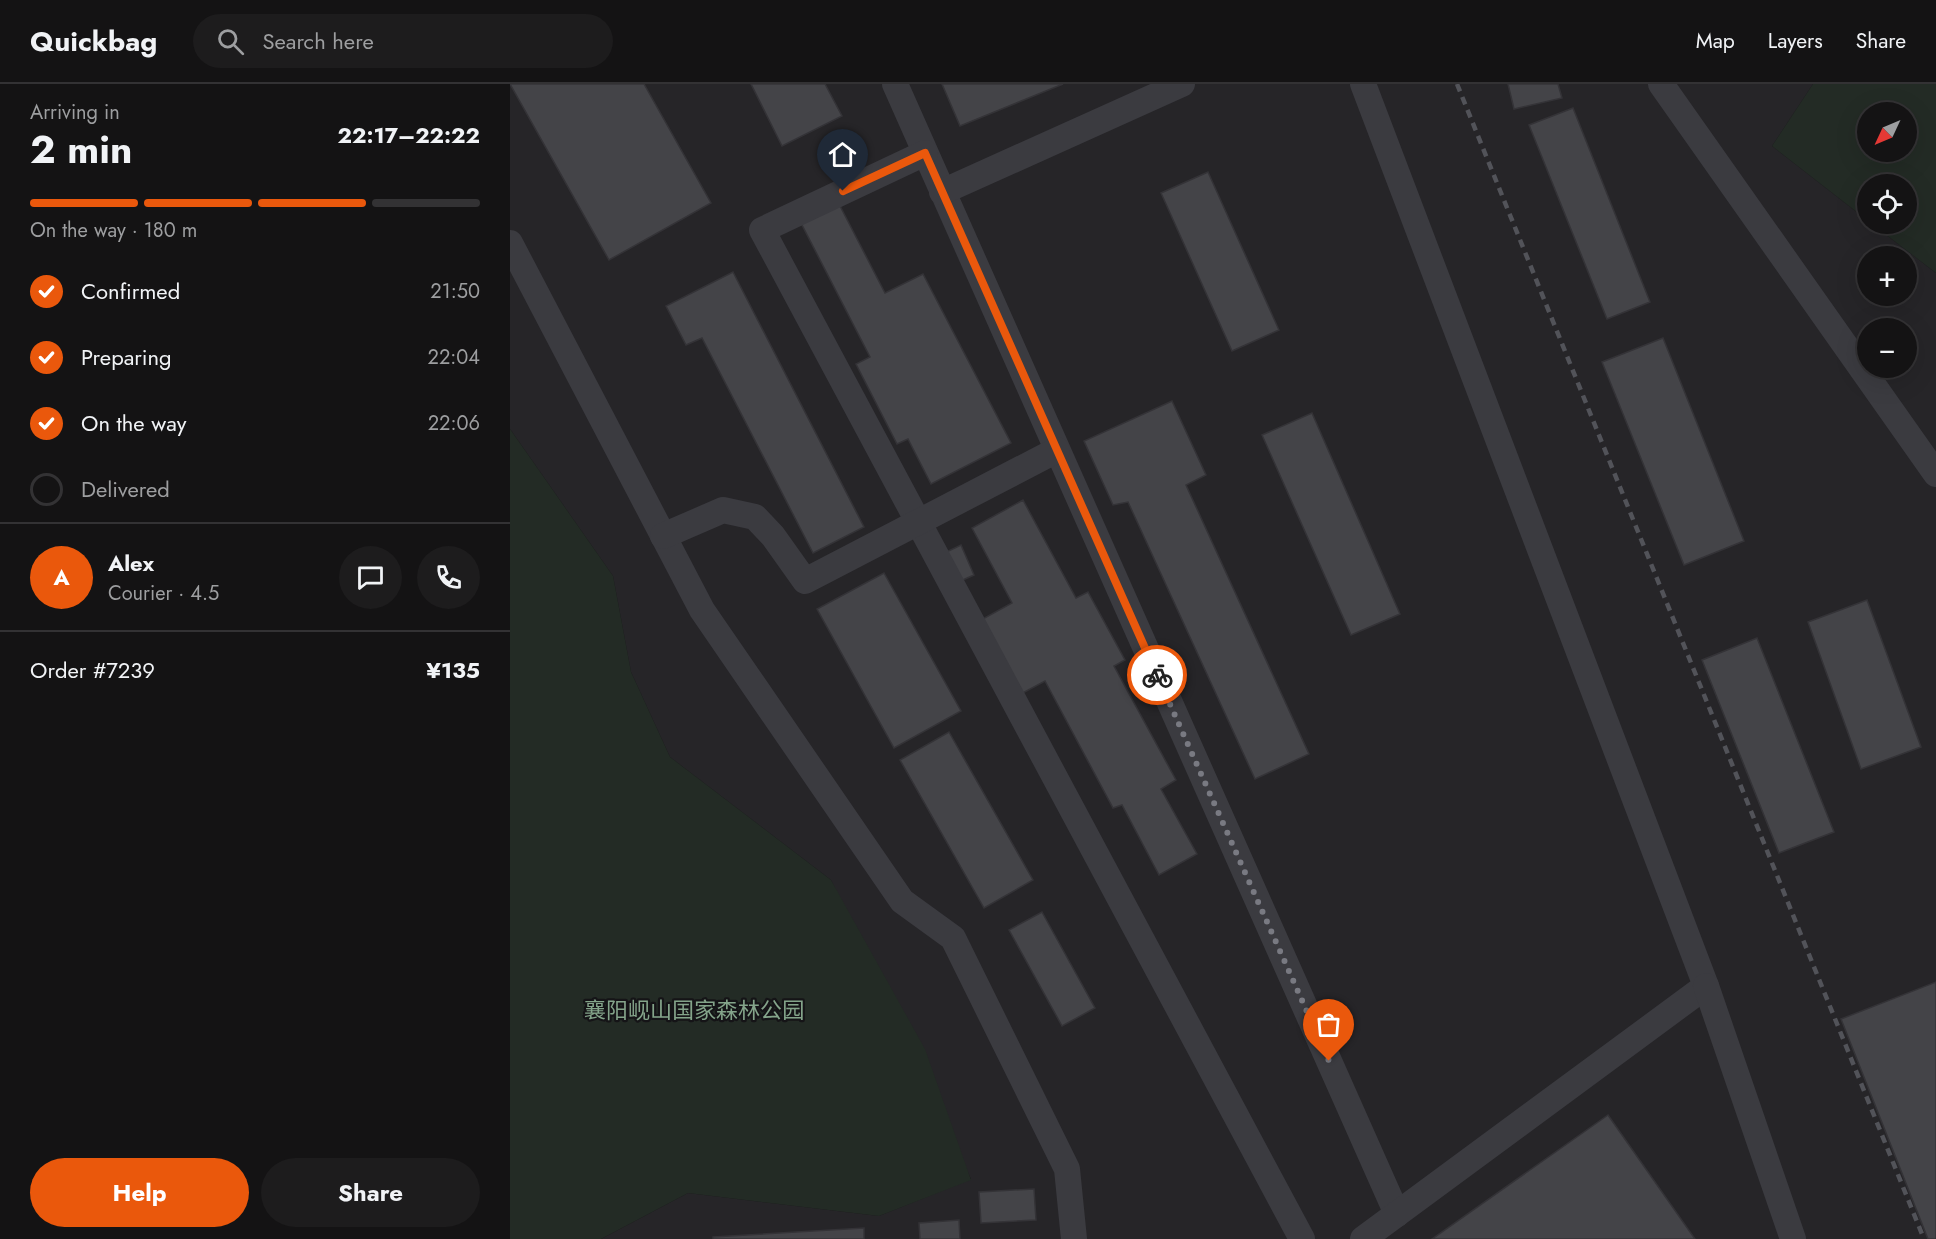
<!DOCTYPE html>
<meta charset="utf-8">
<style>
:root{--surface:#141314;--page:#1d1c1d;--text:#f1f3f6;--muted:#9d9ea0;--line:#333234;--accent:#ea580c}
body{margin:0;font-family:Jost,"Noto Sans SC",sans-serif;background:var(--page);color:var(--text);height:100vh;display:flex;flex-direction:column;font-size:22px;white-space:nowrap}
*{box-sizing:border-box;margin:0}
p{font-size:20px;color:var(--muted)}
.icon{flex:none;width:33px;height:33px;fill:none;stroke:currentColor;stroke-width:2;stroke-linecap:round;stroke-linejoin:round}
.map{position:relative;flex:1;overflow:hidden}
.drawer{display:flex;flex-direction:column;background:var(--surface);width:510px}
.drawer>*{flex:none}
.needle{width:39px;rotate:226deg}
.fabs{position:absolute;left:1347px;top:18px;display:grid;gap:12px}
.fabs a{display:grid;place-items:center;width:60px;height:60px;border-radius:50%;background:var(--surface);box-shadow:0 6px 24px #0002,0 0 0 2px var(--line);font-size:30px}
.pin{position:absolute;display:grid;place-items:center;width:51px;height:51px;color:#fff;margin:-62px -26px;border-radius:50% 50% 50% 0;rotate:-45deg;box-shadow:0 0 6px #0007}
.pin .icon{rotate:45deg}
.courier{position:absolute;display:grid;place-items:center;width:60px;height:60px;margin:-30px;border:4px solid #ea580c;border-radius:50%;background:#fff;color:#222;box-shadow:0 2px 8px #0007}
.overview em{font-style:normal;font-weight:700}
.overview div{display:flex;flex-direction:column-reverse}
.overview{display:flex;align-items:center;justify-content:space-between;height:102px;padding:0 30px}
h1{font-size:39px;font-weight:700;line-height:45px}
.bar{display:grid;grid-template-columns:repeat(4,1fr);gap:9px 6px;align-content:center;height:72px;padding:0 30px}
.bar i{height:8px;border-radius:4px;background:var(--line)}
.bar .active{background:var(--accent)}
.bar p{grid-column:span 4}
.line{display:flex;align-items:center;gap:15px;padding:0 30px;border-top:2px solid var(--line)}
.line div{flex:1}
.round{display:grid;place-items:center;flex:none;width:63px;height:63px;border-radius:32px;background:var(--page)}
ol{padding:0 30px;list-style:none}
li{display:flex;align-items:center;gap:18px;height:66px}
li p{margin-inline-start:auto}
li .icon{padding:6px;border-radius:50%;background:var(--accent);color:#fff;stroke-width:4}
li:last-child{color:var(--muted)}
li i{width:33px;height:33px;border:3px solid var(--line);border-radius:50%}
.cta{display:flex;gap:12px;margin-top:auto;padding:12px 30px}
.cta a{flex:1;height:69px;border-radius:36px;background:var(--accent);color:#fff;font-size:24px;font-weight:700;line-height:69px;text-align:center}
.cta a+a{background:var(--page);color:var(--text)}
header{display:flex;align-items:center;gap:36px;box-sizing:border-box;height:84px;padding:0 30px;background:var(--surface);border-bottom:2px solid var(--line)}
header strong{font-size:28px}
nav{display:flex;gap:33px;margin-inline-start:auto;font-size:21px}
.search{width:420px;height:54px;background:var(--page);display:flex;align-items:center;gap:15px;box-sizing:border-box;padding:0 21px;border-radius:33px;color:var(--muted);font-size:22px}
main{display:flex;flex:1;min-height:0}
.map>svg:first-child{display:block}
</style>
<header>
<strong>Quickbag</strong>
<div class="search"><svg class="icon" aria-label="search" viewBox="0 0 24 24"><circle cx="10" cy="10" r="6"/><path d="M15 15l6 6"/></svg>Search here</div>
<nav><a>Map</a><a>Layers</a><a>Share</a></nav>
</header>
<main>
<section class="drawer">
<div class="overview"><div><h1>2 min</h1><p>Arriving in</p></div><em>22:17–22:22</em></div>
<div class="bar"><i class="active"></i><i class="active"></i><i class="active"></i><i></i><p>On the way · 180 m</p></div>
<ol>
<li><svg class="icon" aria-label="check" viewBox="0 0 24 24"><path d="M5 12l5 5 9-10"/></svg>Confirmed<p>21:50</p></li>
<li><svg class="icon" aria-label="check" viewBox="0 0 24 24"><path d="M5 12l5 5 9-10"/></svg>Preparing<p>22:04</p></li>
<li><svg class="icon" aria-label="check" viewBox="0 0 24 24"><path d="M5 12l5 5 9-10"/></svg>On the way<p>22:06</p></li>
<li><i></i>Delivered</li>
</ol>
<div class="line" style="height:108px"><b class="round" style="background:var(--accent);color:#fff">A</b><div><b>Alex</b><p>Courier · 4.5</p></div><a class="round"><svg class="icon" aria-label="chat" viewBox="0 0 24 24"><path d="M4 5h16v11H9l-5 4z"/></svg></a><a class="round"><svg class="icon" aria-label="phone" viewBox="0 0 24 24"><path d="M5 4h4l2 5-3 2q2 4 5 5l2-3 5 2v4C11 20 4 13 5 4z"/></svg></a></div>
<div class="line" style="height:78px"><div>Order #7239</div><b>¥135</b></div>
<div class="cta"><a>Help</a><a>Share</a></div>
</section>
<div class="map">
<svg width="1426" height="1155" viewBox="0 0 1426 1155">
<rect width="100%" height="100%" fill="#1a191b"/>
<path fill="#262528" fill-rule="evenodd" d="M0,0H1303L1262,62L1357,136L1358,140H1362L1426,189V1155H91L178,1109L369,1132L461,1095L321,796L160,673L121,588L103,492L0,345ZM1358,172H1396V212H1358ZM1358,244H1396V284H1358Z"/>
<g fill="#232b25" fill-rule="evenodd">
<path d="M1303,0H1426V189L1362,140H1396V100H1358L1357,136L1262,62ZM1358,28H1396V68H1358Z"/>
<polygon points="0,345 103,492 121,588 160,673 321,796 415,965 461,1096 369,1132 178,1109 91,1155 0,1155"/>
</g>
<g fill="#444448" stroke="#343337" stroke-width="1.5">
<polygon points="0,0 134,0 201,119 99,176"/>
<polygon points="241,0 315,0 332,32 272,62"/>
<polygon points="432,0 553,0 450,42"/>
<polygon points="998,0 1048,0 1052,14 1004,25"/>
<polygon points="1063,24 1140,218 1097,235 1019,41"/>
<polygon points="698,88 769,246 722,267 651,109"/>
<polygon points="329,120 375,209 413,190 501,359 421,400 398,355 387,360 346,280 360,273 291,139"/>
<polygon points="223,188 354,443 303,469 192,254 176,261 156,222"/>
<polygon points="1153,254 1234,457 1174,481 1092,278"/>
<polygon points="662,317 696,391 676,401 799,670 745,695 618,418 603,421 574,357"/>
<polygon points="802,329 890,530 841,551 752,351"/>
<polygon points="513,416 566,514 578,508 615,576 604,582 666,696 651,705 687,770 649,791 612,721 603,724 535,597 509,611 469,537 502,519 462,444"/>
<polygon points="451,461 464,491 446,499 432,470"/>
<polygon points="374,489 451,627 384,664 307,525"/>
<polygon points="1357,516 1411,663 1351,685 1298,538"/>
<polygon points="1247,554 1324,748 1269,769 1192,576"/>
<polygon points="439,648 523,796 474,824 390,676"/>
<polygon points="532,828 585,924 552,942 499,846"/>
<polygon points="1426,898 1426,1155 1418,1155 1331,935"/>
<polygon points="1098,1031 1185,1155 922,1155"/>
<polygon points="524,1105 526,1136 471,1139 469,1108"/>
<polygon points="449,1136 450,1155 410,1155 409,1139"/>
<polygon points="354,1144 354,1155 203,1155 203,1153"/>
</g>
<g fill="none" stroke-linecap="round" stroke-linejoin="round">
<g stroke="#3b3b40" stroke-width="26">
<polyline points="385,0 887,1130"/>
<polyline points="853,0 1196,902 853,1155"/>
<polyline points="1151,0 1426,390"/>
<polyline points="415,69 252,146 792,1155"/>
<polyline points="432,108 672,0"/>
<polyline points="0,159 192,526 392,817 443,854 557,1085 564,1155"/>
<polyline points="153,452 213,426 245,433 263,452 295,497 547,366"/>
<polyline points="1196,902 1283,1155"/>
</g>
<polyline stroke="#525359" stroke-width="4.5" stroke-dasharray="8 6" stroke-linecap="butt" points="947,0 1414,1155"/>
</g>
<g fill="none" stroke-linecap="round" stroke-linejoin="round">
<polyline stroke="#797a82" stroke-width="6" stroke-dasharray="0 10.8" points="647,591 819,977"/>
<polyline stroke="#ea580c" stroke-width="8" points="333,107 415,69 647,591"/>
</g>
<g text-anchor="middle" stroke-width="4.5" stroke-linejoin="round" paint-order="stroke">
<g font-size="22" fill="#84a48a" stroke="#151417">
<text x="184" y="934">襄阳岘山国家森林公园</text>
</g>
</g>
</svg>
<div class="fabs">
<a><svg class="needle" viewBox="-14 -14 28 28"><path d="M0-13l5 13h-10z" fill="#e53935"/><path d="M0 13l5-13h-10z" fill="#9d9ea0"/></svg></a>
<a><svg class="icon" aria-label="locate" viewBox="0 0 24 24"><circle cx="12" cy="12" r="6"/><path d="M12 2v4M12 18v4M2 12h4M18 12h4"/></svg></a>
<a>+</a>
<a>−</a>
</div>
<div class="pin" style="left:819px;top:977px;background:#ea580c"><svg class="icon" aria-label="bag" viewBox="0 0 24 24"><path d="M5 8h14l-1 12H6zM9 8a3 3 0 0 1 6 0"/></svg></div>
<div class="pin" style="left:333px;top:107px;background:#1f2937"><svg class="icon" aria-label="home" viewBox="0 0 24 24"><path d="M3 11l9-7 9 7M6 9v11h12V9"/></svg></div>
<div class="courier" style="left:647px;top:591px"><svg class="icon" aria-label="bike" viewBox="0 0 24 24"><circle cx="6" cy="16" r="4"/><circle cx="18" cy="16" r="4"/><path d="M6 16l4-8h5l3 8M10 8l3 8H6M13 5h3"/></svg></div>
</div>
</main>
